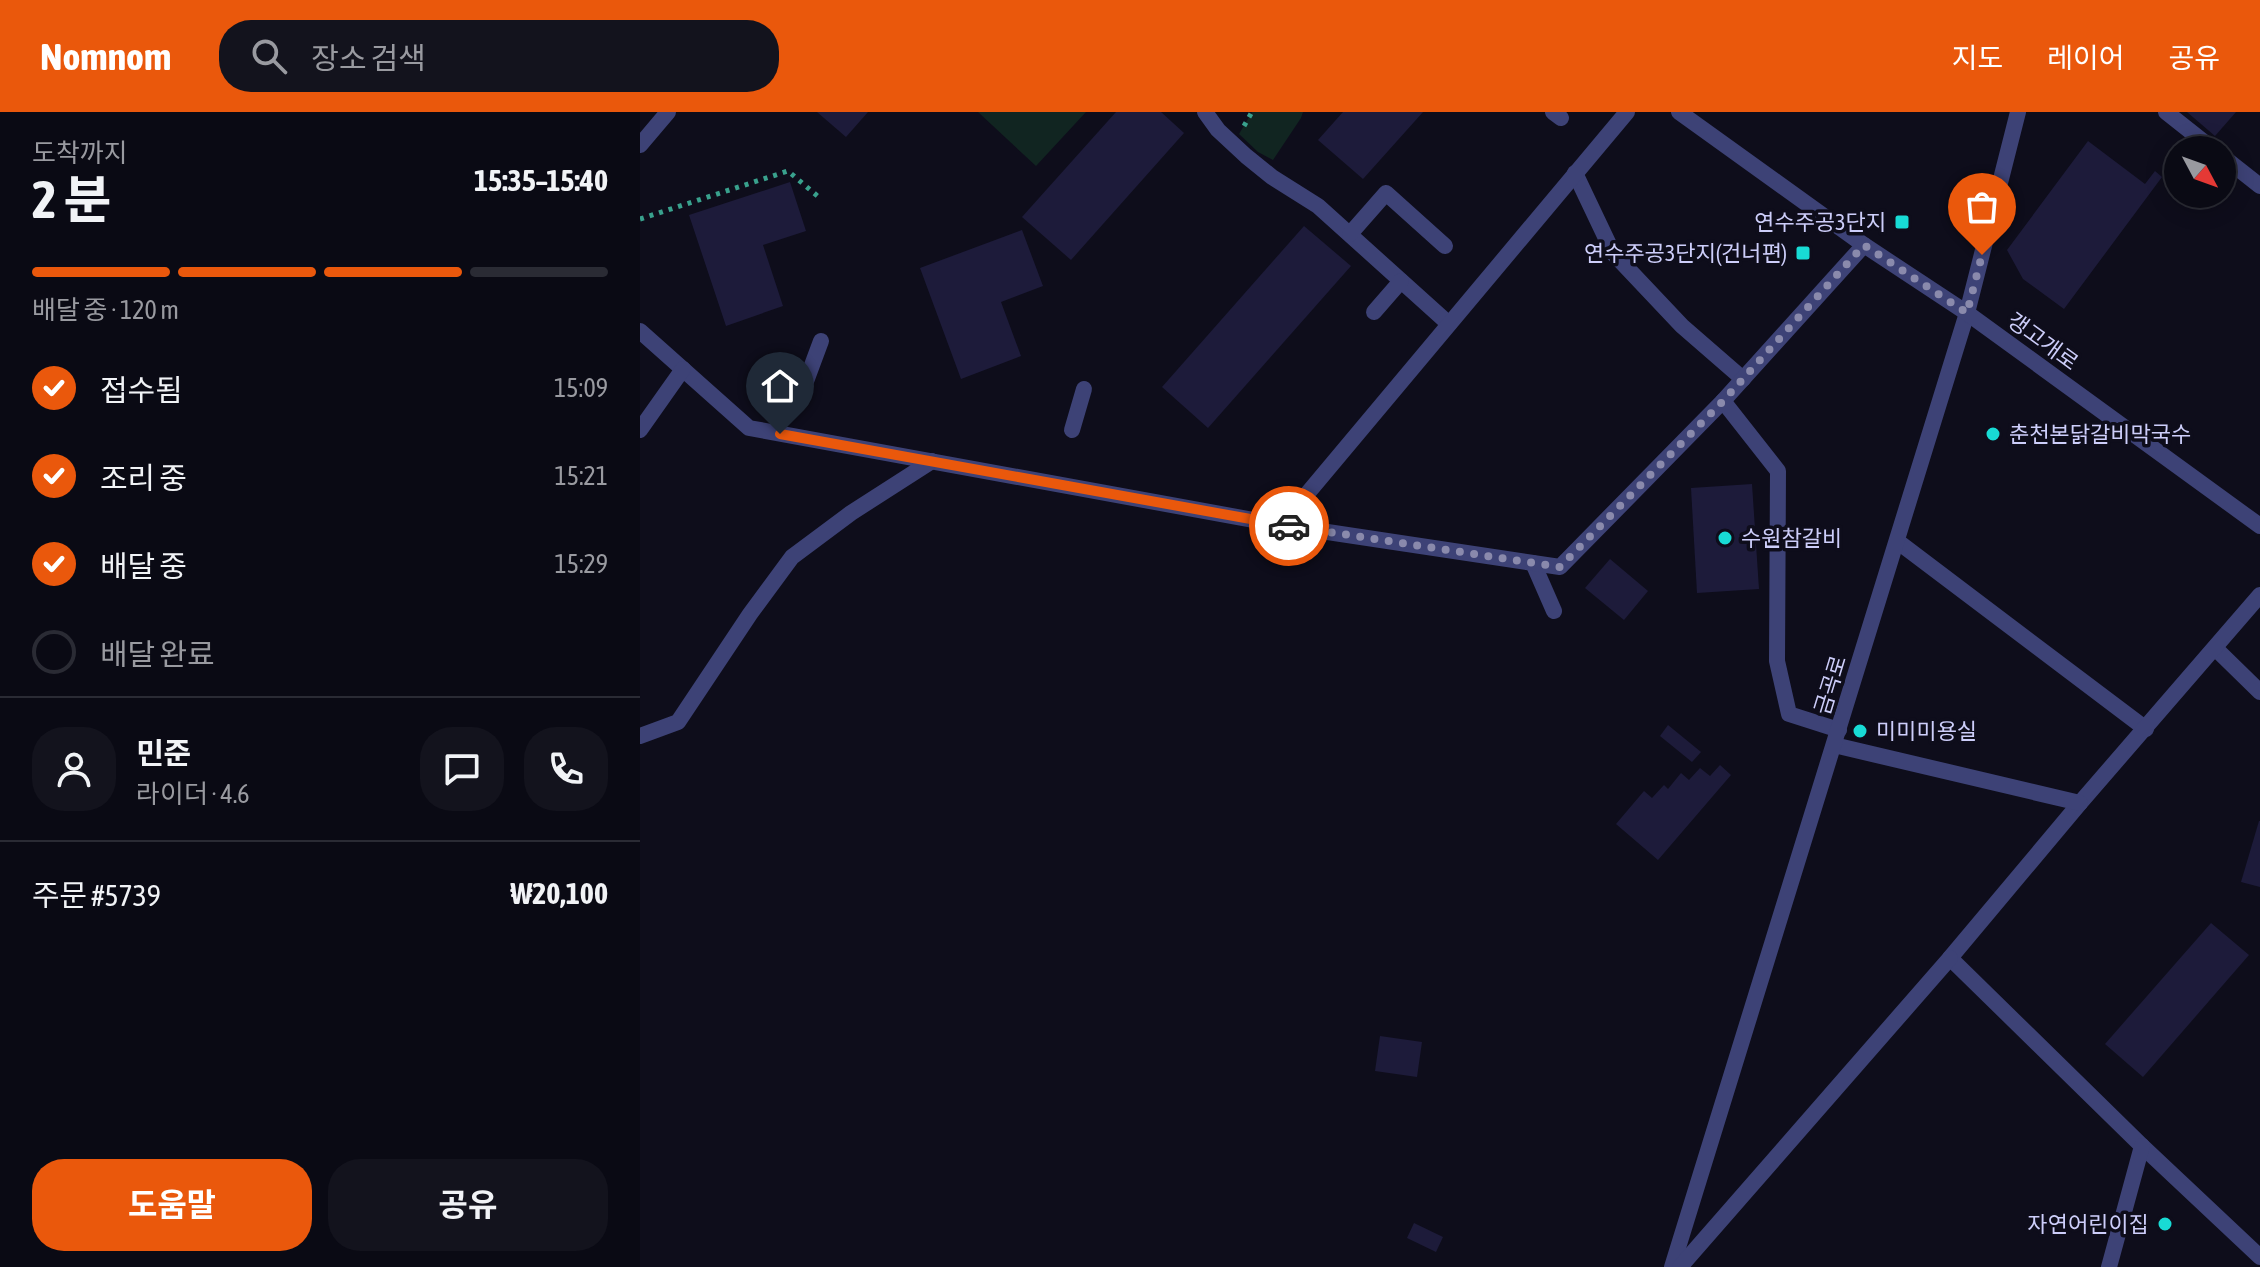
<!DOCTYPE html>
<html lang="ko">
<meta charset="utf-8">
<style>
:root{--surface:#0a0a14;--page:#13131d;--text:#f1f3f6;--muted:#999aa0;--line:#2a2b34;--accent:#ea580c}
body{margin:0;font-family:"Asap Condensed","Noto Sans KR",sans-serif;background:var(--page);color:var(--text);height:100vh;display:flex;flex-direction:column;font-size:30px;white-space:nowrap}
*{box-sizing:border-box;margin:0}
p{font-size:26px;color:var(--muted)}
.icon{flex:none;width:44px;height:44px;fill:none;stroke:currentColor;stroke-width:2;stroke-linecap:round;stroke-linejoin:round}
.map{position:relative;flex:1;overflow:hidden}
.drawer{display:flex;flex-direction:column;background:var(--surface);width:640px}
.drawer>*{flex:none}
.needle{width:52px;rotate:131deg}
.controls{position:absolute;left:1524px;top:24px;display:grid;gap:16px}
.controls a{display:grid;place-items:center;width:72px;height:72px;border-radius:50%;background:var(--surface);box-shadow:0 4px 20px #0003,0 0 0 2px var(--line);font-size:40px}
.pin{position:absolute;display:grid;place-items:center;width:68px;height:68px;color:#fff;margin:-82px -34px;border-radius:50% 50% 50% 0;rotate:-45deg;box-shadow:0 0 8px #0007}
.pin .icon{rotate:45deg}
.courier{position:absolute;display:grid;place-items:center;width:80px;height:80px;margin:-40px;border:6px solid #ea580c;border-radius:50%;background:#fff;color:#222;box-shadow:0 2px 10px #0007}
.summary em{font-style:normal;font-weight:700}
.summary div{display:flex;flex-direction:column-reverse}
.summary{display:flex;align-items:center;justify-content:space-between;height:136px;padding:0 32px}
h1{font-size:52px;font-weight:700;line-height:60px}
.bar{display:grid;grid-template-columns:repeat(4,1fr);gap:12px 8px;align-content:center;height:96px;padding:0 32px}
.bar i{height:10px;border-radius:6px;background:var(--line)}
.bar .current{background:var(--accent)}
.bar p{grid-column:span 4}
.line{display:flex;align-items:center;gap:20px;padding:0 32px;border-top:2px solid var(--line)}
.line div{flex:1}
.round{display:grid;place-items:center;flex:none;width:84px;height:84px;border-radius:32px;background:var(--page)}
ol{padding:0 32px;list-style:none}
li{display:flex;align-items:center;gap:24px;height:88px}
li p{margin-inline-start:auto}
li .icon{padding:8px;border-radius:50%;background:var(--accent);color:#fff;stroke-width:4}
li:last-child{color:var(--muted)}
li i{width:44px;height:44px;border:4px solid var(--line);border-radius:50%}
.action{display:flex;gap:16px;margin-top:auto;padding:16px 32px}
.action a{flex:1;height:92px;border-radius:32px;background:var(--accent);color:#fff;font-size:32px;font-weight:700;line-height:92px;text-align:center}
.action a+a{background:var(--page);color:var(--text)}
header{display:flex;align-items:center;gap:48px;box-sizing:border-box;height:112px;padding:0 40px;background:var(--accent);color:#fff}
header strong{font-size:38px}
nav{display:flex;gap:44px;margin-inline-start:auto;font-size:28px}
.search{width:560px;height:72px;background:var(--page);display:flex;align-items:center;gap:20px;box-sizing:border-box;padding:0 28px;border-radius:32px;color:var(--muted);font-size:30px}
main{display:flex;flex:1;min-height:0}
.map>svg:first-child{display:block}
</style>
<header>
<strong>Nomnom</strong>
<div class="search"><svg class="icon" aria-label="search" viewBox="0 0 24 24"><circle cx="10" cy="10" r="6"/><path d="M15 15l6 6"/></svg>장소 검색</div>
<nav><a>지도</a><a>레이어</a><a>공유</a></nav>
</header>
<main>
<section class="drawer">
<div class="summary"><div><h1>2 분</h1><p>도착까지</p></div><em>15:35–15:40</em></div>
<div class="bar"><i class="current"></i><i class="current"></i><i class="current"></i><i></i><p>배달 중 · 120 m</p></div>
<ol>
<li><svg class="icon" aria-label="check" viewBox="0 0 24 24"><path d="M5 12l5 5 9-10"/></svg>접수됨<p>15:09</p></li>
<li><svg class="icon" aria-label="check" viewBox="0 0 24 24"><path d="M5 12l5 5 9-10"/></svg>조리 중<p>15:21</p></li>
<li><svg class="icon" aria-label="check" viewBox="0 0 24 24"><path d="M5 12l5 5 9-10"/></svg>배달 중<p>15:29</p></li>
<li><i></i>배달 완료</li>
</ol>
<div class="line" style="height:144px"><a class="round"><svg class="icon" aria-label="person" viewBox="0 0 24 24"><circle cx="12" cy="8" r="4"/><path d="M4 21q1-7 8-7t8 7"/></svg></a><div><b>민준</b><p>라이더 · 4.6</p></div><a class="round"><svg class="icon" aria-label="chat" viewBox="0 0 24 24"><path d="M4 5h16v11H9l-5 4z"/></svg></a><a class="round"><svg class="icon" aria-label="phone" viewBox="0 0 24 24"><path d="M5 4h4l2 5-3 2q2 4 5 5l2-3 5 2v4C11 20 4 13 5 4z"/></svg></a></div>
<div class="line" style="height:104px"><div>주문 #5739</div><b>₩20,100</b></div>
<div class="action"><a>도움말</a><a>공유</a></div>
</section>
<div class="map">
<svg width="1620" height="1155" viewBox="0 0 1620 1155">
<rect width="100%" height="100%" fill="#0e0d1b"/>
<g fill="#112521">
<polygon points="338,0 446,0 396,54"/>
<polygon points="612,0 663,0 661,6 633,48 618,40 599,22"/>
</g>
<g fill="#1d1b3a">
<polygon points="177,0 228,0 206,25"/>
<polygon points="476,0 521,0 544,21 431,148 382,105"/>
<polygon points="703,0 783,0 723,67 678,28"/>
<polygon points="1547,0 1596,0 1575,24"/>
<polygon points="1448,29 1505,72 1515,59 1522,65 1424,197 1383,167 1367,138"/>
<polygon points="150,70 166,119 123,133 143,194 86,214 49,103"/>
<polygon points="664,114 711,154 568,316 522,275"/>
<polygon points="382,118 403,174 361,190 381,244 321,267 280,156"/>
<polygon points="1112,372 1119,477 1057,481 1051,376"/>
<polygon points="970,447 1008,479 984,508 945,476"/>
<polygon points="1028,613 1061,640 1052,650 1020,624"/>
<polygon points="1080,653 1091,663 1018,748 976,712 1004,679 1012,686 1024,673 1028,677 1041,661 1049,668 1060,656 1070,664"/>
<polygon points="1619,709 1620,709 1620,775 1601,770"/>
<polygon points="1571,811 1609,843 1503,965 1465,932"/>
<polygon points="740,924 782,930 777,965 735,959"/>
<polygon points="774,1111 803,1125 796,1140 767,1126"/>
</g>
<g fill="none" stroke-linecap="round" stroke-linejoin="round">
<g stroke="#39a18d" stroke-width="5" stroke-dasharray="4 6" stroke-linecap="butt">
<polyline points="604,14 612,0"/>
<polyline points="0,107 148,59 181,87"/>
</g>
<g stroke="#3d4276" stroke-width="16">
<polyline points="565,0 578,18 606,44 632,65 678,94 809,212"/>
<polyline points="913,0 921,6"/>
<polyline points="710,122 746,81 805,134"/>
<polyline points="734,200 761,169"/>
<polyline points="165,272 181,229"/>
<polyline points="432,318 444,277"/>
<polyline points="893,451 914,499"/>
<polyline points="1575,536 1620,580"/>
</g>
<g stroke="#3d4276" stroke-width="16">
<polyline points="1526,0 1574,38"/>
<polyline points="0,33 28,0"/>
<polyline points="1582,44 1620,74"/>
<polyline points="935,61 973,141 1042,214 1103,267"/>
<polyline points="0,219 109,316 641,413 920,455 1083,289 1224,133"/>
<polyline points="1083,289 1138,359 1137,549 1149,602 1199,618"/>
<polyline points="0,318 43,257"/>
<polyline points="641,413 987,0"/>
<polyline points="1257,429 1506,617"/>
<polyline points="1620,483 1440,691 1310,846 1502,1034 1620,1145"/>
<polyline points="0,624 38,610 110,502 152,445 211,401 292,349"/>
<polyline points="1194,633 1440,691"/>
<polyline points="1032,1155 1327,201 1378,0"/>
<polyline points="1040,1155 1310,846"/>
<polyline points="1469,1155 1502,1034"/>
</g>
<polyline stroke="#3d4276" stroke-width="16" points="1039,0 1224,133 1327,201 1620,414"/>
</g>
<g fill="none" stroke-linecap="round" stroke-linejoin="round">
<polyline stroke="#8a8aac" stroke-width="8" stroke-dasharray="0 14.4" points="649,414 920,455 1083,289 1224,133 1327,201 1342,143"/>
<polyline stroke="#ea580c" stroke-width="10" points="140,322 649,414"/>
</g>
<g fill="#18dbd5" stroke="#0e0d1b" stroke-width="3">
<rect x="1254" y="102" width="16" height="16" rx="4"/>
<rect x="1155" y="133" width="16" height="16" rx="4"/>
<circle cx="1353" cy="322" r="8"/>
<circle cx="1085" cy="426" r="8"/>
<circle cx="1220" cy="619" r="8"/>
<circle cx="1525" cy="1112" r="8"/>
</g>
<g text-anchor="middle" stroke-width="7" stroke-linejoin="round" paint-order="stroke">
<g font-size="22" fill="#cdcefa" stroke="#0e0d1b" text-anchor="end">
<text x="1246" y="118">연수주공3단지</text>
<text x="1147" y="149">연수주공3단지(건너편)</text>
<text x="1369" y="330" text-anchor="start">춘천본닭갈비막국수</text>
<text x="1101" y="434" text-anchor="start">수원참갈비</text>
<text x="1236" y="627" text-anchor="start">미미미용실</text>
<text x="1509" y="1120">자연어린이집</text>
</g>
<g font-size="22" fill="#cdcefa" stroke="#0e0d1b">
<text transform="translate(1403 229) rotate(36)" y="8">갱고개로</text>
<text transform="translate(1190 573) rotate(-73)" y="8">금곡로</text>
</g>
</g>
</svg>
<div class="controls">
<a><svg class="needle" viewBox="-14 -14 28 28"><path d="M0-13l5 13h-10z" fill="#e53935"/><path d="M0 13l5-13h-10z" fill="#999aa0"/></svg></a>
</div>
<div class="pin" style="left:1342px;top:143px;background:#ea580c"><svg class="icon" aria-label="bag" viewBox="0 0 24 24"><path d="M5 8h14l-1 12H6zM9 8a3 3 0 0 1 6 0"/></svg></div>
<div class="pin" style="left:140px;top:322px;background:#1f2937"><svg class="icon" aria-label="home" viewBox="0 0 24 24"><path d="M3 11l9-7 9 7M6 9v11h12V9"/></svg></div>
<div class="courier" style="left:649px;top:414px"><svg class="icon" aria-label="car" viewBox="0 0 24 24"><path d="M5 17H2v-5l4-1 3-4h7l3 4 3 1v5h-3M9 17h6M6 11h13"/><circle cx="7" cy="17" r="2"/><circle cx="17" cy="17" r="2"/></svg></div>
</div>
</main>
